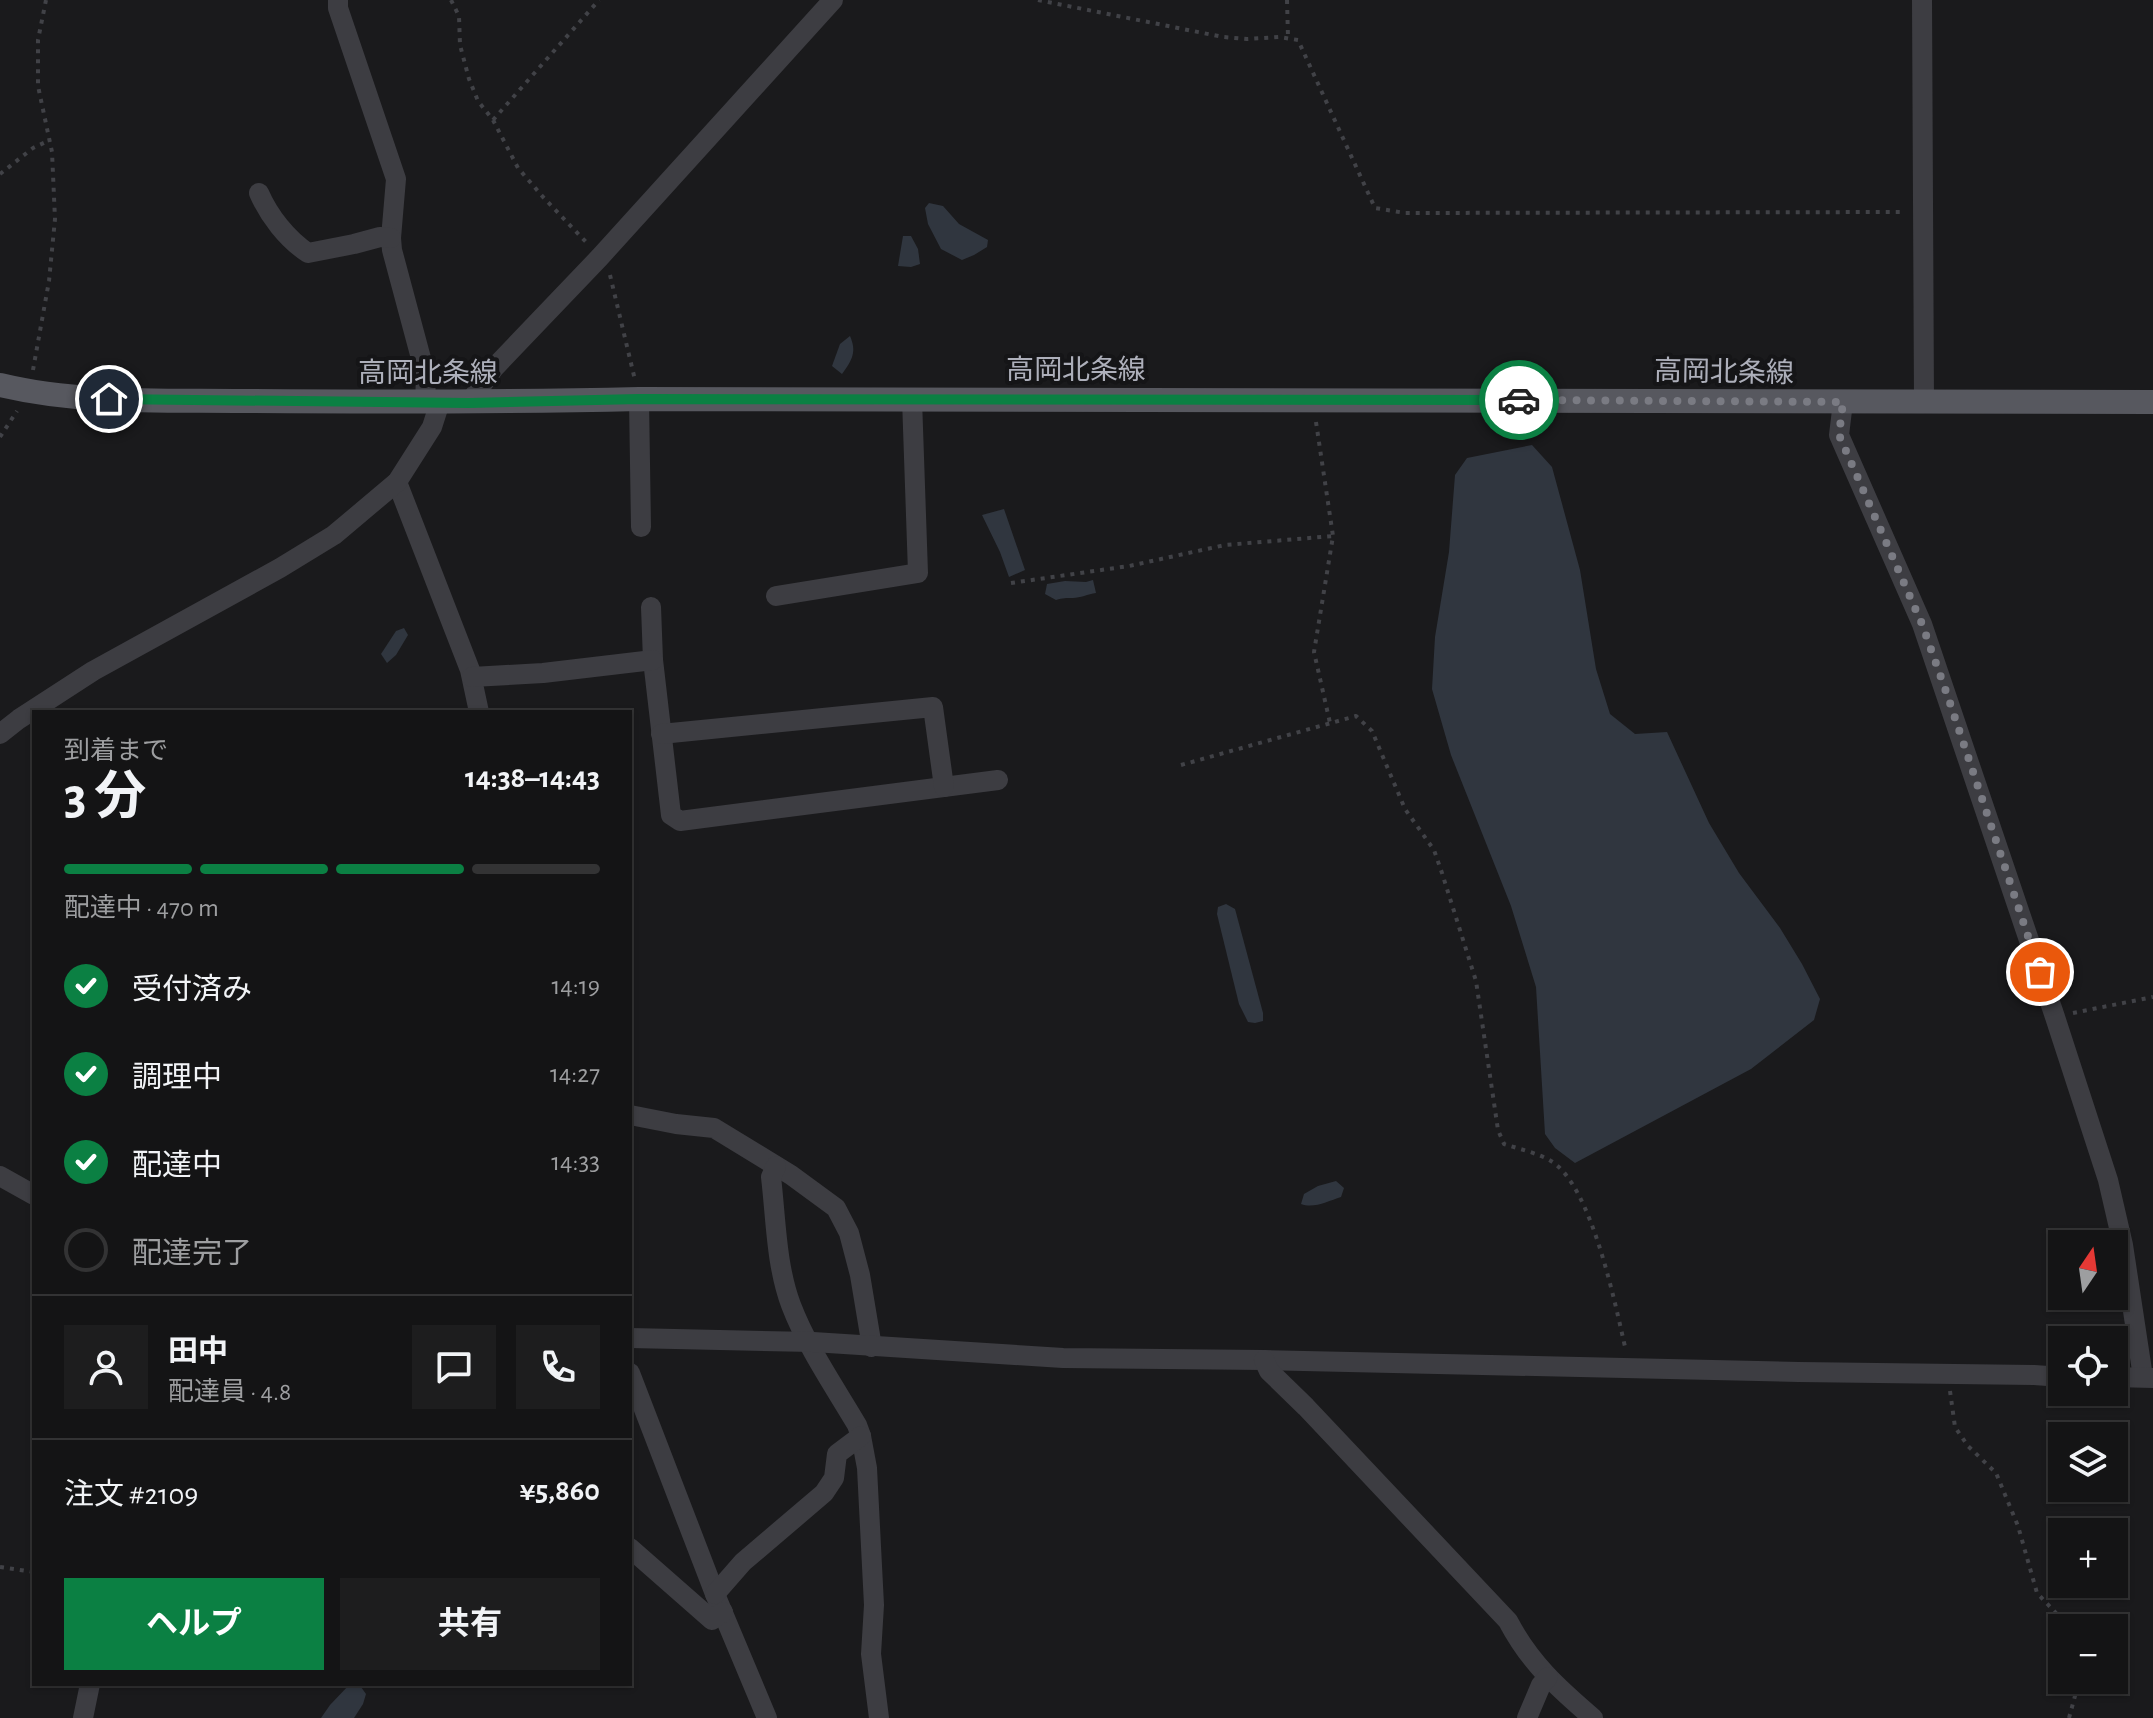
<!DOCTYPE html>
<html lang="ja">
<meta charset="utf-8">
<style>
:root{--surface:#141415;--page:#1d1d1e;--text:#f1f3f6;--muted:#9d9ea0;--line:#333334;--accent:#0b8043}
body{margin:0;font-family:"Alegreya Sans","Noto Sans JP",sans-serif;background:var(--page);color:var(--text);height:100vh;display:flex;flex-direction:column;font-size:30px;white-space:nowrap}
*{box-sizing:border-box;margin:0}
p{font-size:26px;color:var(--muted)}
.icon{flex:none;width:44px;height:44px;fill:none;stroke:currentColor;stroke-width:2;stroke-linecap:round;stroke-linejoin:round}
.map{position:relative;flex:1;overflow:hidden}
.details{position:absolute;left:32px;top:710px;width:600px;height:976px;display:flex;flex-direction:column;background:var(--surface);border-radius:0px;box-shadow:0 2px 6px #0004,0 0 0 2px var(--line)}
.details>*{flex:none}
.needle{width:52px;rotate:13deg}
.tools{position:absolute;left:2048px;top:1230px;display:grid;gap:16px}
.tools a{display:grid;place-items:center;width:80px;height:80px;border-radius:0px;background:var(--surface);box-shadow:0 2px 6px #0004,0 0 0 2px var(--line);font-size:40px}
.pin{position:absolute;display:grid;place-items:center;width:68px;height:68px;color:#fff;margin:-34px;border:4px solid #fff;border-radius:50%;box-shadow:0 2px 8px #0007}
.courier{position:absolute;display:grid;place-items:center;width:80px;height:80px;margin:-40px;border:6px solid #0b8043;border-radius:50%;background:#fff;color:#222;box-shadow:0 2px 10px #0007}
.headline em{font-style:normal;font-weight:700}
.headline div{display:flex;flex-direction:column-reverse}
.headline{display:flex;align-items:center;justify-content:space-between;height:136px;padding:0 32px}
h1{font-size:52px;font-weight:700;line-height:60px}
.bar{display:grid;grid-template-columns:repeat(4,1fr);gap:12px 8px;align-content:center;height:96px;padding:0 32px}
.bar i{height:10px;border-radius:6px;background:var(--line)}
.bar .selected{background:var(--accent)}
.bar p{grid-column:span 4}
.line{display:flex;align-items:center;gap:20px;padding:0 32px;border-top:2px solid var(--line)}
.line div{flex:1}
.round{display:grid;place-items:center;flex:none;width:84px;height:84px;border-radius:0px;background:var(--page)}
ol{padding:0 32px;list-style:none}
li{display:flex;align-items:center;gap:24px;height:88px}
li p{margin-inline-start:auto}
li .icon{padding:8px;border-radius:50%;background:var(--accent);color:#fff;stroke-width:4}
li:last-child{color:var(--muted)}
li i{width:44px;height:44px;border:4px solid var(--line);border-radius:50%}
.button{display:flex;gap:16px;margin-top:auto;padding:16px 32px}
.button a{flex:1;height:92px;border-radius:0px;background:var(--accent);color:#fff;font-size:32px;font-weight:700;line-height:92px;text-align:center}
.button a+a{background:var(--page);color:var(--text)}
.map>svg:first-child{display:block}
</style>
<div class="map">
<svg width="2153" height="1718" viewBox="0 0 2153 1718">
<rect width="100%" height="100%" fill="#1a1a1c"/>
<g fill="#30363f">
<polygon points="929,203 943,206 959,224 988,240 987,247 974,255 962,260 941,249 928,224 925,208"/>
<polygon points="903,236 911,236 918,249 920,264 911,267 898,266"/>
<path d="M850,336C857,352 852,360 842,374L832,366L840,344Z"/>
<polygon points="1532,445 1552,467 1580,570 1596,669 1610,714 1635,734 1667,732 1709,823 1739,873 1780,928 1802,964 1820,999 1814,1020 1751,1069 1575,1163 1555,1148 1545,1134 1536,987 1511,906 1451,755 1432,689 1435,637 1449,552 1455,475 1467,458"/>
<polygon points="1004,509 1025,570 1009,577 1000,552 982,515"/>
<path d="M1093,580L1096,593C1088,594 1080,598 1073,598C1066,598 1063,598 1056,600L1045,594L1047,584L1065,581L1086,582Z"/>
<polygon points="404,628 408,635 396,655 387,663 381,654 396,631"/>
<polygon points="1226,904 1235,909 1263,1013 1263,1021 1255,1023 1248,1022 1239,1004 1217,914 1218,907"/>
<path d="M1336,1181L1344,1188L1341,1197C1328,1201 1314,1209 1301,1204L1304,1194L1318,1186Z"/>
<polygon points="350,1684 361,1687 366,1694 363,1704 354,1718 321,1718 330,1705"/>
</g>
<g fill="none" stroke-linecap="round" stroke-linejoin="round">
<g stroke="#414247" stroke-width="4" stroke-dasharray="4 6" stroke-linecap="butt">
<polyline points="451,0 459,16 460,45 469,79 478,101 493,120 518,168 543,197 586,242"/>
<polyline points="1038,0 1223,37 1247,39 1279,37 1298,40 1375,208 1405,213 1904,212"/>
<polyline points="1287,0 1288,37"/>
<polyline points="493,120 599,0"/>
<polyline points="0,174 33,148 50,140"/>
<polyline points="610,275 635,380"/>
<polyline points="33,370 49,281 55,219 52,152 38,86 38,40 46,0"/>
<polyline points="1316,422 1333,536 1314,652 1330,723"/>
<polyline points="0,437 17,411"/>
<polyline points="1011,583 1129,566 1225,545 1333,536"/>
<path d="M1181,765L1356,716L1372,731L1405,809L1434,850L1442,873L1476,981L1498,1130L1504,1144C1519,1149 1538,1153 1551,1161C1592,1186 1615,1304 1626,1351"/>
<polyline points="2073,1013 2153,997"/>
<polyline points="1950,1391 1955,1427 1968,1446 1996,1473 2018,1526 2037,1593 2070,1628"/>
<polyline points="0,1567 34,1572"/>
<polyline points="2069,1718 2078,1685 2082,1680"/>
</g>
<g stroke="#3d3d42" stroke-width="20">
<polyline points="338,0 338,8 396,179 391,238 392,250 426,377 425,403"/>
<polyline points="1922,0 1924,401"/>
<path d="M259,193C269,216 287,239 308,253L354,244L380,237L391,238"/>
<polyline points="639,399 641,527"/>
<polyline points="1843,402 1839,435 1922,624 2055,1017 2108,1180 2123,1245 2143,1377"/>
<polyline points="469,403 494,368 600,257 833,0"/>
<polyline points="397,482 470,670 479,712"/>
<polyline points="776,596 918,573 912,399"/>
<polyline points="651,607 653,660 671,815 680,821 998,780"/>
<polyline points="472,677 543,673 653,660"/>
<polyline points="0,734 19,719 93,671 280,568 334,535 397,482 432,427 440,402"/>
<polyline points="661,734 933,707 944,787"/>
<polyline points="630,1115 676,1124 714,1128 791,1175 836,1208 849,1233 860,1275 872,1347"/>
<path d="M776,1166L771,1177C776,1219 776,1265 791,1305C807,1347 834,1386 857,1425L861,1436L867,1468L874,1605L871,1654L879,1718"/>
<polyline points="0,1176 34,1195"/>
<polyline points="630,1338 813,1342 1063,1358 1264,1360 1799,1372 2034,1375 2062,1377"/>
<path d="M1264,1360L1269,1371L1306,1407L1508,1621C1530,1663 1558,1688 1593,1718"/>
<polyline points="630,1373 715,1594 767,1718"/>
<polyline points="2114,1377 2153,1378"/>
<polyline points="630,1548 712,1620 723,1612"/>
<polyline points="715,1594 743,1562 824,1493 834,1478 837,1454 861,1436"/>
<polyline points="83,1718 90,1684"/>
<polyline points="1527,1718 1541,1685 1548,1677"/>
</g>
<path stroke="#57585f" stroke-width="24" d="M0,385C79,404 162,400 243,401C375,402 507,402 639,399L2153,402"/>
</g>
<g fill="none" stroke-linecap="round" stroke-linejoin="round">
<polyline stroke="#7a7b83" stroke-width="8" stroke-dasharray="0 14.4" points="1519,400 1843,402 1839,435 1922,624 1948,697 2040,972"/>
<polyline stroke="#0b8043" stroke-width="10" points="109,399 469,403 639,399 1519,400"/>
</g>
<g text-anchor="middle" stroke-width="8" stroke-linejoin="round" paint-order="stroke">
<g font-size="28" fill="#adafba" stroke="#151517">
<text x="1076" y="379">高岡北条線</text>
<text transform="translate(1724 371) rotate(1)" y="10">高岡北条線</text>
<text x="428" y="382">高岡北条線</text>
</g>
</g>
</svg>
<div class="tools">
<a><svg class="needle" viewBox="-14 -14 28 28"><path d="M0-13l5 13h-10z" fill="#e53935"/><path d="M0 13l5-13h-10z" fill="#9d9ea0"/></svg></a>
<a><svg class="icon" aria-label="locate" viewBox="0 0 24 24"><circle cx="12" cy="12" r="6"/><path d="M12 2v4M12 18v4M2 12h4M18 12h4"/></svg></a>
<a><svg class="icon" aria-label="layers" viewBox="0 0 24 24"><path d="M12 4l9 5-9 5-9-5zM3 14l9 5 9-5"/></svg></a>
<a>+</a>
<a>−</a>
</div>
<div class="pin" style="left:2040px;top:972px;background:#ea580c"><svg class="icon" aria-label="bag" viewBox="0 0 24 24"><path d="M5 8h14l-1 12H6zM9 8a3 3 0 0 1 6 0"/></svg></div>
<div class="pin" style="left:109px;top:399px;background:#1f2937"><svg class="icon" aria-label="home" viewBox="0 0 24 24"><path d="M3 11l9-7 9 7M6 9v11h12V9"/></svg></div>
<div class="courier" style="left:1519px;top:400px"><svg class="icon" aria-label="car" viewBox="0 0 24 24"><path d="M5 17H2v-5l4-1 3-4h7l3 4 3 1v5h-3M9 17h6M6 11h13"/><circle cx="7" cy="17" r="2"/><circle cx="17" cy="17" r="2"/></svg></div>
<section class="details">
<div class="headline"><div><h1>3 分</h1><p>到着まで</p></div><em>14:38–14:43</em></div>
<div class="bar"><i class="selected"></i><i class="selected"></i><i class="selected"></i><i></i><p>配達中 · 470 m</p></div>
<ol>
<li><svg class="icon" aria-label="check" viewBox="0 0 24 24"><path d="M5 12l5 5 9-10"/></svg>受付済み<p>14:19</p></li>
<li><svg class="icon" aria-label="check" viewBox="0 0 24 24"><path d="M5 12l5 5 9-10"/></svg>調理中<p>14:27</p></li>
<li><svg class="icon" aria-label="check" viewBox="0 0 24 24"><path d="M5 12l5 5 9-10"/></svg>配達中<p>14:33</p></li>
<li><i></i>配達完了</li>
</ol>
<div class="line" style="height:144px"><a class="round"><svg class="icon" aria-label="person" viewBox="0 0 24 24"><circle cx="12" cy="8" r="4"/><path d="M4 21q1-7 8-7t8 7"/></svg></a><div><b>田中</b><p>配達員 · 4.8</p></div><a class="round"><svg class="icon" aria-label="chat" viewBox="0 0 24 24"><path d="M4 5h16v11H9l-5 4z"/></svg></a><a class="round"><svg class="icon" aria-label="phone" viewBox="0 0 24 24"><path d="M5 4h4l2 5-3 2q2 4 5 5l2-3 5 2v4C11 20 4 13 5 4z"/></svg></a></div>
<div class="line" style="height:104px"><div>注文 #2109</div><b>¥5,860</b></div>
<div class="button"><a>ヘルプ</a><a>共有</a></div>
</section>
</div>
